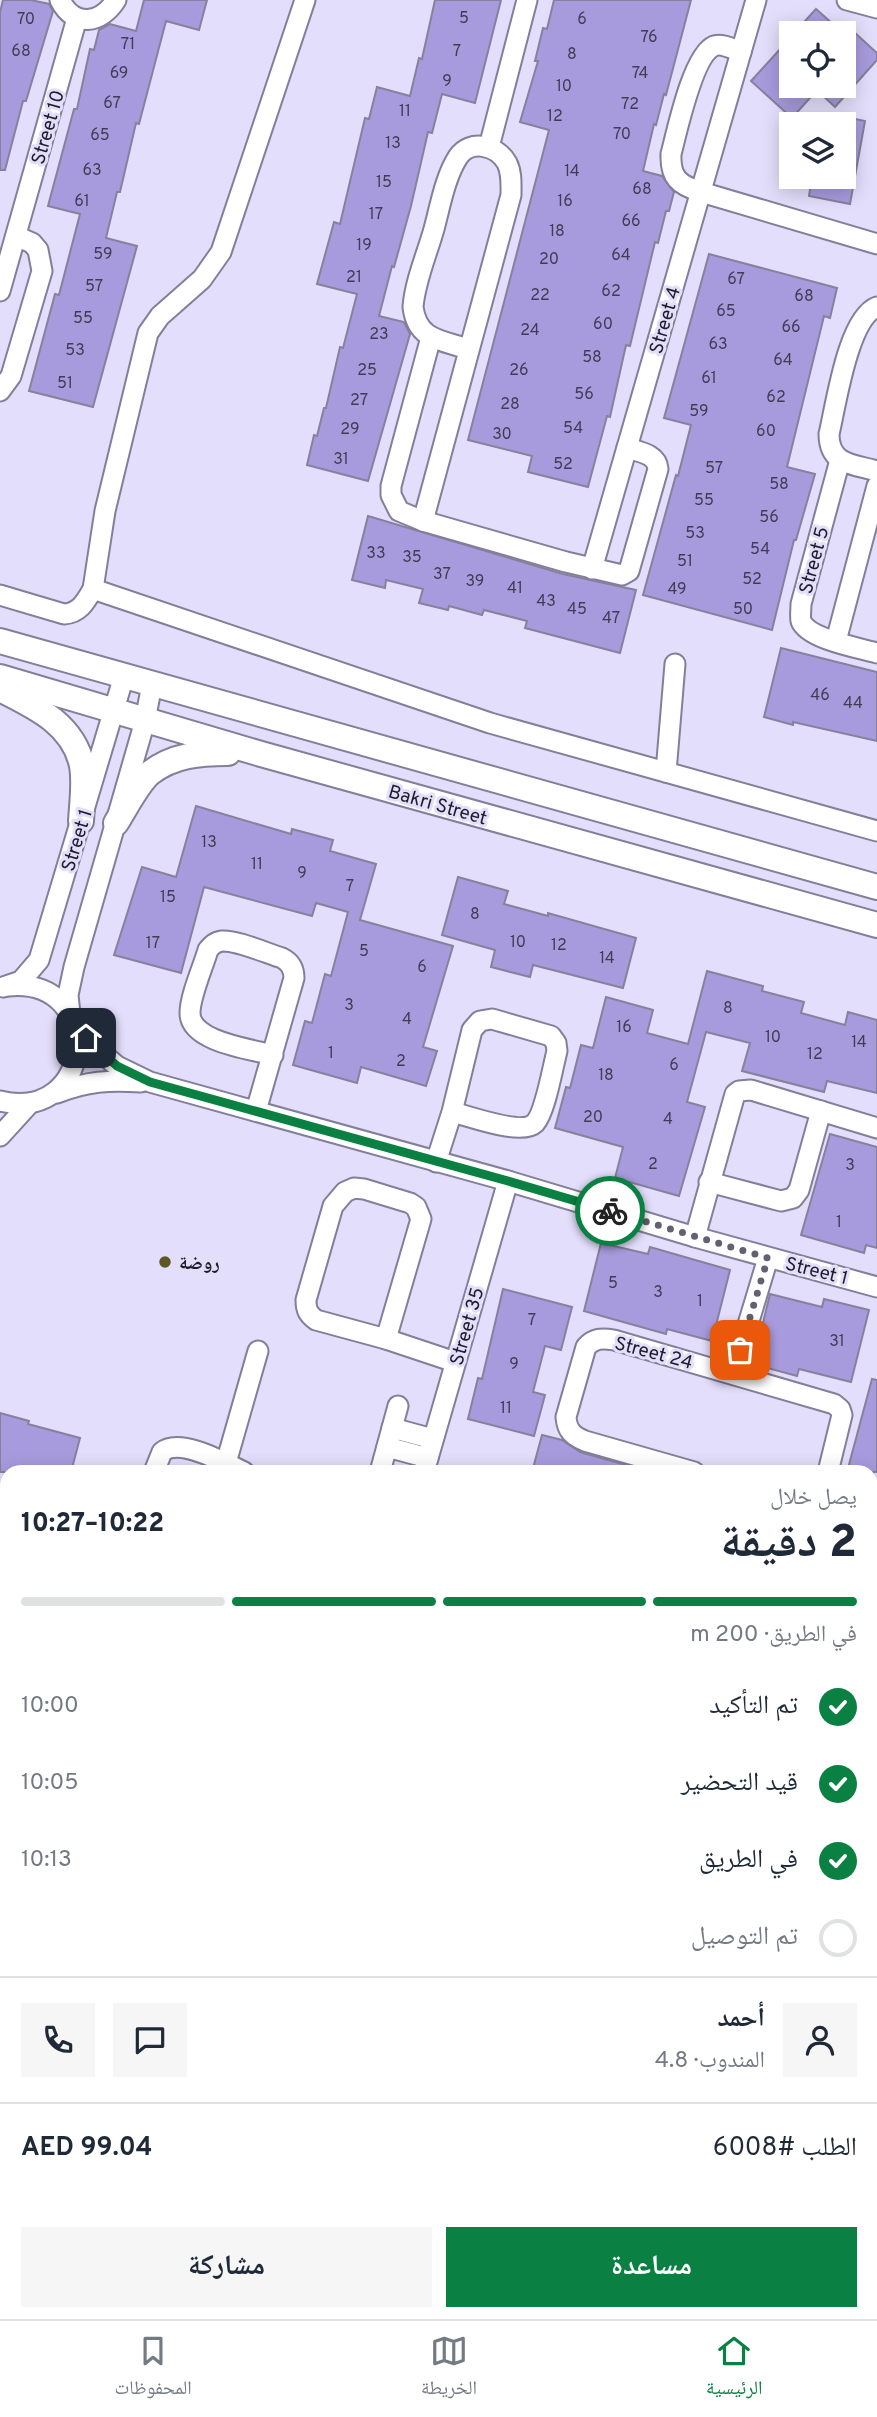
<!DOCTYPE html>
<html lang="ar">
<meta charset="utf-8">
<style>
:root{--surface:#fff;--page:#f6f6f7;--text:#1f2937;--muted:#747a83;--line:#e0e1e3;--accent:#0b8043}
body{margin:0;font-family:Overpass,"Noto Naskh Arabic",sans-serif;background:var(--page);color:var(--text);direction:rtl;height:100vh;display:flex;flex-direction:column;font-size:26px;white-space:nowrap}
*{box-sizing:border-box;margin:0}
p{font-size:23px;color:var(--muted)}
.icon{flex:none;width:38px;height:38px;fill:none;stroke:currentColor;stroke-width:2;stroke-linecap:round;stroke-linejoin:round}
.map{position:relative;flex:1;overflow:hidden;direction:ltr}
.sheet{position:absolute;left:0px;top:1465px;width:878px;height:856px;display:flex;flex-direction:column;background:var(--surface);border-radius:21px 21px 0 0;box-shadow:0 4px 18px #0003;direction:rtl}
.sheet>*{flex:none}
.fabs{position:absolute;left:779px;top:21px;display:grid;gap:14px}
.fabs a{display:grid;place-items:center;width:77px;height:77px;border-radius:0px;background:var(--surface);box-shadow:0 4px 18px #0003;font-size:35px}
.pin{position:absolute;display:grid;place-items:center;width:60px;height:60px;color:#fff;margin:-30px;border-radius:14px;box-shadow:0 4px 10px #0006}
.courier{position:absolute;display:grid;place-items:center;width:70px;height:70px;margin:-35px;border:5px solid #0b8043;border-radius:50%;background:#fff;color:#222;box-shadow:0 2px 9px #0007}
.headline em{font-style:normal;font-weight:800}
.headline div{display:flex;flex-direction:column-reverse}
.headline{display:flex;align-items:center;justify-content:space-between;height:119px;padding:0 21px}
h1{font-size:46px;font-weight:800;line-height:52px}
.bar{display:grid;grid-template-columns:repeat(4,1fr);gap:10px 7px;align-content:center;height:84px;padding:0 21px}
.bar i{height:9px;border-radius:5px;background:var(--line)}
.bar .active{background:var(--accent)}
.bar p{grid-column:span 4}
.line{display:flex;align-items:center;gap:18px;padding:0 21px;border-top:2px solid var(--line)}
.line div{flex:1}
.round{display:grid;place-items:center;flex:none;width:74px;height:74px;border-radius:0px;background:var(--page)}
ol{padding:0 21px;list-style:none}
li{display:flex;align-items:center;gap:21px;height:77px}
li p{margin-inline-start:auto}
li .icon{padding:7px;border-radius:50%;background:var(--accent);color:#fff;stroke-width:4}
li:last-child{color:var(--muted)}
li i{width:38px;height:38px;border:4px solid var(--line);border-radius:50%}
.action{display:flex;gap:14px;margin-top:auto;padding:14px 21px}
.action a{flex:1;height:80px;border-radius:0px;background:var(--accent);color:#fff;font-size:28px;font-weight:800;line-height:80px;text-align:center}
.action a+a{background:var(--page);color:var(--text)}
.dock{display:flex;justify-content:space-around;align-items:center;height:98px;border-top:2px solid var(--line);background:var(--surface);font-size:19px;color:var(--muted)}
.dock a{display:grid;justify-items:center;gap:4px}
.dock .active{color:var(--accent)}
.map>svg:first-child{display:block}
</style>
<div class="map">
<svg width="877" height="2319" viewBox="0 0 877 2319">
<rect width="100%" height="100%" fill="#e3defb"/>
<g fill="#a89bdd" stroke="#86819c" stroke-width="2">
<polygon points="3,0 31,0 49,4 53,11 26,101 23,101 5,170 0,170 0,12"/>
<polygon points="144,0 207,0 199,30 166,21 139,124 136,123 120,192 117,192 106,238 137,246 93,407 29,391 55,294 59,295 80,214 48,206 74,109 77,109 90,49 94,50 99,30 110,24 136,31"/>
<polygon points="435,0 501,0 475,103 442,94 432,133 428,132 411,206 394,267 392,266 379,316 404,322 410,334 368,481 307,465 314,435 317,436 324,408 326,408 340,347 343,348 357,294 317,284 334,222 340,224 365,118 369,119 377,87 410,96 419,58 422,59"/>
<polygon points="554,0 691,0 666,95 664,94 656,125 654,124 643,171 662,176 674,192 669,211 666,211 658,243 655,242 630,346 626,345 610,417 607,416 588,487 528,472 532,456 468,440 549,130 520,122 538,61 535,61 543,28 547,29"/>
<polygon points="816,9 843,33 794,33"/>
<polygon points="854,32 877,53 877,60 835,107 817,90 792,118 751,81 791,37 791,86 844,86 844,44"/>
<polygon points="850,118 865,121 850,204 809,196 812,177 844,177 844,140"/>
<polygon points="709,254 837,288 830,318 824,316 787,467 815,474 796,540 794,540 772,630 643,595 676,475 678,476 691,425 664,418"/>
<polygon points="368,516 563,574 636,590 620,653 525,628 527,621 484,610 482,615 449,606 448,610 419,603 423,589 386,580 385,588 352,580"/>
<polygon points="781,648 877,672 877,741 793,722 793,725 764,717"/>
<polygon points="196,806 291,834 292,829 333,840 330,851 376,864 360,920 453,946 423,1047 437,1051 426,1086 361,1067 357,1083 293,1065 305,1021 312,1023 325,974 331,976 348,912 316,903 312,916 204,887 181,973 114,955 142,867 176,877"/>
<polygon points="458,877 508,891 504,904 548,916 548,913 636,938 623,988 533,965 530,977 491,967 495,950 442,935"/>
<polygon points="707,971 763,986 762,991 804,1002 801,1013 845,1025 848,1012 877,1020 877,1093 827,1081 824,1092 742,1071 750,1043 706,1032 687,1102 705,1107 679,1196 615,1178 623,1147 555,1128 566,1087 570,1088 581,1045 593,1048 606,997 653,1010 647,1033 688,1044"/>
<polygon points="830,1134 877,1147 877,1248 866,1245 864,1253 801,1235"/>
<polygon points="601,1243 648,1254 650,1247 730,1270 712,1341 667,1329 666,1334 584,1311"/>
<polygon points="503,1289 572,1307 561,1350 545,1346 533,1392 545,1395 534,1436 468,1419 478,1378 482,1379"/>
<polygon points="770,1294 822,1307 824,1299 869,1310 851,1382 799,1369 797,1376 753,1364"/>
<polygon points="872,1379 877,1380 877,1472 847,1472"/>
<polygon points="0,1413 29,1421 28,1424 80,1438 71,1472 0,1472"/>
<polygon points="542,1435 562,1440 580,1452 626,1465 625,1472 532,1472"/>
</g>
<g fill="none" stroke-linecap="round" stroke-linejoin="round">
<g stroke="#837e99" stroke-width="23">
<g id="minor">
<path d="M60,0C74,28 101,24 116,0"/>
<polyline points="847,0 877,8"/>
<path d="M741,52C733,49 721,43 714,46C693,55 677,131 671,154C670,178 679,185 701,192L877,244"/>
<polyline points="489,147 527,0"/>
<polyline points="0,291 77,18"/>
<path d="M877,307C848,318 836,405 829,434C829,465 853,464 877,471"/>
<path d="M431,337L391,486V495L399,511L423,521L566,562L622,575L629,571L658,469C657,454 640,452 627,448"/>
<polyline points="0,391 11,376 42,271 38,250 32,243 16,236"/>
<path d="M840,460L801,604C801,609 800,617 801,621C808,639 859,648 877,653"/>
<path d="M423,521L511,195C511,184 512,173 507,163C497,145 470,139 458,157C445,177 440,207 434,229C427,254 415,281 413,307C417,340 441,340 468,349"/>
<polyline points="592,569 756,0"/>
<polyline points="93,589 105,511 148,333 160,316 202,279 221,252 305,0"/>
<path d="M0,595L64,614C80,613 86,601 93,589L490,723L877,831"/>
<polyline points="836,641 877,486"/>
<polyline points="666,772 675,664"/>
<polyline points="3,987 21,981 39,960 124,676"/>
<polyline points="70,1014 68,995 74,967 145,721 152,684"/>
<polyline points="75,1025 98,1050 117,1066 150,1082 508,1181 695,1237 877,1287"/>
<path d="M57,1093C87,1081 109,1080 141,1082"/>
<path d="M0,1101C96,1124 106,976 8,986"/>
<path d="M256,1111L294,978C294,969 290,962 282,958C266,953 237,940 222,941C215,942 212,945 208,950C203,967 190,996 190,1013C190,1042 251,1049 273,1055"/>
<polyline points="0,1136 30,1103"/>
<path d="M436,1162L452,1112L472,1030L480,1021L492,1019L551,1036L556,1043L557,1051C553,1066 545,1113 535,1123C522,1136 469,1116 452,1112"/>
<polyline points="709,1182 781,1201 793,1198 799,1190 821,1111"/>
<path d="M354,1188L364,1189L410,1203L416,1207L421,1219L386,1339L316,1320C308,1314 306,1310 306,1300L333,1206L345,1192Z"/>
<polyline points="695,1237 735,1094 739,1091 751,1090 877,1128"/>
<polyline points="386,1339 455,1362"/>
<polyline points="733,1374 768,1258"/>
<polyline points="392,1428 433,1439"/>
<polyline points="387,1447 428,1458"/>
<polyline points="226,1463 258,1351"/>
<path d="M154,1472L162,1452C180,1437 225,1463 244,1472"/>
<polyline points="380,1472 398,1406"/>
<polyline points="424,1472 508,1181"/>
<path d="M694,1472L585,1441C573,1436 567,1431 566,1417L586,1347C594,1338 602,1338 614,1340L834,1404L840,1409L842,1415L828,1472"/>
<polyline points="0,1547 7,1549"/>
<polyline points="0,1637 7,1635"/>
<polyline points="872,1749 877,1729"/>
<polyline points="0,1827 7,1830"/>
<polyline points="0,1897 7,1872"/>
<polyline points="872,1942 877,1943"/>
<polyline points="872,2134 877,2135"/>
<polyline points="358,2314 378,2319"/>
<polyline points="676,2314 697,2319"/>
<polyline points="9,2319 11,2314"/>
<polyline points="274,2319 276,2314"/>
<polyline points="436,2319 438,2314"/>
<polyline points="645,2319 649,2314"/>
<polyline points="802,2319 803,2314"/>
</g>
</g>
<g stroke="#837e99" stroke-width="28">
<g id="major">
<polyline points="0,641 877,887"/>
<polyline points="0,677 261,754 877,925"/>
<path d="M0,689C34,706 74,724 82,766C85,783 82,804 81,821"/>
<path d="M116,823C125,809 138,783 150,773C173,755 200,753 228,753"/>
</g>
</g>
<use href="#minor" stroke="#fff" stroke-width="19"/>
<use href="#major" stroke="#fff" stroke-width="24"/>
</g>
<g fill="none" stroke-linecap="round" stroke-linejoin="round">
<polyline stroke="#636071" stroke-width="7" stroke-dasharray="0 12.6" points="610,1211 768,1258 740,1350"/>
<polyline stroke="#0b8043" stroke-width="9" points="86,1038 117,1066 150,1082 508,1181 610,1211"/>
</g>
<circle fill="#5e5623" stroke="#e3defb" stroke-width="2.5" cx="165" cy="1262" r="7"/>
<g text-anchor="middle" stroke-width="6" stroke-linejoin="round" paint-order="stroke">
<g font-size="16" fill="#403c54">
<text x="464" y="23">5</text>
<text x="26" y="24">70</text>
<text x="582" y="24">6</text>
<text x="649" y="42">76</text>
<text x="128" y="49">71</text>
<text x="21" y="56">68</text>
<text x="457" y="56">7</text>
<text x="572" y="59">8</text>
<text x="119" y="78">69</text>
<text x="640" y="78">74</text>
<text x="447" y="86">9</text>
<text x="564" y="91">10</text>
<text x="112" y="108">67</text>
<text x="630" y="109">72</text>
<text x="405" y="116">11</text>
<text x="555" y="121">12</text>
<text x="622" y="139">70</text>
<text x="100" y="140">65</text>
<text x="393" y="148">13</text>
<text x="92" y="175">63</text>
<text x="572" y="176">14</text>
<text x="384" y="187">15</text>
<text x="642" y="194">68</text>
<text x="82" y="206">61</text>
<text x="565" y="206">16</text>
<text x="376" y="219">17</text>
<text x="631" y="226">66</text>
<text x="557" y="236">18</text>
<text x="364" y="250">19</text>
<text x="103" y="259">59</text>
<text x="621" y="260">64</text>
<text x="549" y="264">20</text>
<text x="354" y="282">21</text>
<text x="736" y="284">67</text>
<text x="94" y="291">57</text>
<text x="611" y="296">62</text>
<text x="540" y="300">22</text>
<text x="804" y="301">68</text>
<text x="726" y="316">65</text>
<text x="83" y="323">55</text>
<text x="603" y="329">60</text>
<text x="791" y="332">66</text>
<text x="530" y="335">24</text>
<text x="379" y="339">23</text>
<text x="718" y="349">63</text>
<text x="75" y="355">53</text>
<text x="592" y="362">58</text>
<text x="783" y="365">64</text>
<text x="367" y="375">25</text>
<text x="519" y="375">26</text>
<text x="709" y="383">61</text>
<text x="65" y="388">51</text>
<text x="584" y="399">56</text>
<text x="776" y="402">62</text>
<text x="359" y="405">27</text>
<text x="510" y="409">28</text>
<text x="699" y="416">59</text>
<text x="573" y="433">54</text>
<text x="350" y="434">29</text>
<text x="766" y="436">60</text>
<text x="502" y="439">30</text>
<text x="341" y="464">31</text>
<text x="563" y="469">52</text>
<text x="714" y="473">57</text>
<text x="779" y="489">58</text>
<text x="704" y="505">55</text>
<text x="769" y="522">56</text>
<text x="695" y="538">53</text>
<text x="760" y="554">54</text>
<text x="376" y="558">33</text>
<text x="412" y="562">35</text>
<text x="685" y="566">51</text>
<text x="442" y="579">37</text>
<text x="752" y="584">52</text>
<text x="475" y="586">39</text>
<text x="515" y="593">41</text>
<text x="677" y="594">49</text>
<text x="546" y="606">43</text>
<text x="577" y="614">45</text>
<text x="743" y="614">50</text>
<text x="611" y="623">47</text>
<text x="820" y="700">46</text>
<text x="853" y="708">44</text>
<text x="209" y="847">13</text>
<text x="257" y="869">11</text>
<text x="302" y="878">9</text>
<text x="350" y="891">7</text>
<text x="168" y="902">15</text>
<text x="475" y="919">8</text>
<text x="518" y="947">10</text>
<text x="153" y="948">17</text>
<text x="559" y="950">12</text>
<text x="364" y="956">5</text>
<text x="607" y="963">14</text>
<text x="422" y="972">6</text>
<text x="349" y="1010">3</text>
<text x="728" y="1013">8</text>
<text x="407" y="1024">4</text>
<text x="624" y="1032">16</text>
<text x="773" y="1042">10</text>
<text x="859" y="1047">14</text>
<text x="331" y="1058">1</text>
<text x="815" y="1059">12</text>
<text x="401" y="1066">2</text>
<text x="674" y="1070">6</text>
<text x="606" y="1080">18</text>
<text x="593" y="1122">20</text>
<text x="668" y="1124">4</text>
<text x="653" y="1169">2</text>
<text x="850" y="1170">3</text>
<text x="839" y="1227">1</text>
<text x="613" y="1288">5</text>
<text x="658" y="1297">3</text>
<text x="700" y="1306">1</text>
<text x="532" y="1325">7</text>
<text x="837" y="1346">31</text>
<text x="514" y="1369">9</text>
<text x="506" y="1413">11</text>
</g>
<g font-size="19" fill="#1e1c27" stroke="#e3defb">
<text transform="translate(47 127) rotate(-74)" y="7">Street 10</text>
<text transform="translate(664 320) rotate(-74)" y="7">Street 4</text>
<text transform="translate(813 560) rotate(-75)" y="7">Street 5</text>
<text transform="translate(438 804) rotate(16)" y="7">Bakri Street</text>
<text transform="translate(76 840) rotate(-73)" y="7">Street 1</text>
<text transform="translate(817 1270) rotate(14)" y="7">Street 1</text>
<text transform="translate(466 1326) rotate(-74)" y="7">Street 35</text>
<text transform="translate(654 1352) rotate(15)" y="7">Street 24</text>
</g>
<g font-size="19" font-weight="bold" fill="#1e1c27" stroke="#e3defb" text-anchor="start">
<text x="179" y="1269">روضة</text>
</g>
</g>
</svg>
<div class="fabs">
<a><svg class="icon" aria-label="locate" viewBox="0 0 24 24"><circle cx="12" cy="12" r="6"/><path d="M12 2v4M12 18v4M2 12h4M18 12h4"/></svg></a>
<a><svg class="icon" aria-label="layers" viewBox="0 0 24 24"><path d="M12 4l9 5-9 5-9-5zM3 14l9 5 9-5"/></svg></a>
</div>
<div class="pin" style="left:740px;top:1350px;background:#ea580c"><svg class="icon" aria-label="bag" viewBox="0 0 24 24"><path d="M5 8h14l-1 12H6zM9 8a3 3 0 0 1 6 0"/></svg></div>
<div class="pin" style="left:86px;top:1038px;background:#1f2937"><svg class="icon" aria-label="home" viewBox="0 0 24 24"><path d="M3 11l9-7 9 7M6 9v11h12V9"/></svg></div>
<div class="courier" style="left:610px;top:1211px"><svg class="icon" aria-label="bike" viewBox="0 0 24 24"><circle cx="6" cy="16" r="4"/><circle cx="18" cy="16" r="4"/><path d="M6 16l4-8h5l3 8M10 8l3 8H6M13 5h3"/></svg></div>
<section class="sheet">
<div class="headline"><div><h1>2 دقيقة</h1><p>يصل خلال</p></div><em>10:22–10:27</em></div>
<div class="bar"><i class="active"></i><i class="active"></i><i class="active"></i><i></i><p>في الطريق · 200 m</p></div>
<ol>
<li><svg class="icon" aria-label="check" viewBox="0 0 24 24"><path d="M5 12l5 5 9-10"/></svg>تم التأكيد<p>10:00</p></li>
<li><svg class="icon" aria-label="check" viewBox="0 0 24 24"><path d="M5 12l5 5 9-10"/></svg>قيد التحضير<p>10:05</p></li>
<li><svg class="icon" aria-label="check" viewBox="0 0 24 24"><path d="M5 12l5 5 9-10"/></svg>في الطريق<p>10:13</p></li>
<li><i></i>تم التوصيل</li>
</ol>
<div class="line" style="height:126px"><a class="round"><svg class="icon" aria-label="person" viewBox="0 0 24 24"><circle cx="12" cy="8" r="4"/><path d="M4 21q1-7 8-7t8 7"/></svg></a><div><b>أحمد</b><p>المندوب · 4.8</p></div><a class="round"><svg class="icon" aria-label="chat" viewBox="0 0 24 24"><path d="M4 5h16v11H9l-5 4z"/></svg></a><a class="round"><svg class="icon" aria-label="phone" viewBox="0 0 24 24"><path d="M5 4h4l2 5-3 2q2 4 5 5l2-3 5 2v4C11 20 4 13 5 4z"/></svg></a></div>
<div class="line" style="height:91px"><div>الطلب #6008</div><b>AED 99.04</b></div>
<div class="action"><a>مساعدة</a><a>مشاركة</a></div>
</section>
</div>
<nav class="dock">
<a class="active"><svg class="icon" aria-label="home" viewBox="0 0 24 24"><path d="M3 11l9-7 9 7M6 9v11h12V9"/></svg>الرئيسية</a>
<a><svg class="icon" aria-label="map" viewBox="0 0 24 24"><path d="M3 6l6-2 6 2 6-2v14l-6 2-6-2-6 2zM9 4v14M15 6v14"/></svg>الخريطة</a>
<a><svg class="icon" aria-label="saved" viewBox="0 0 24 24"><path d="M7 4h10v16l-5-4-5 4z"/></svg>المحفوظات</a>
</nav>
